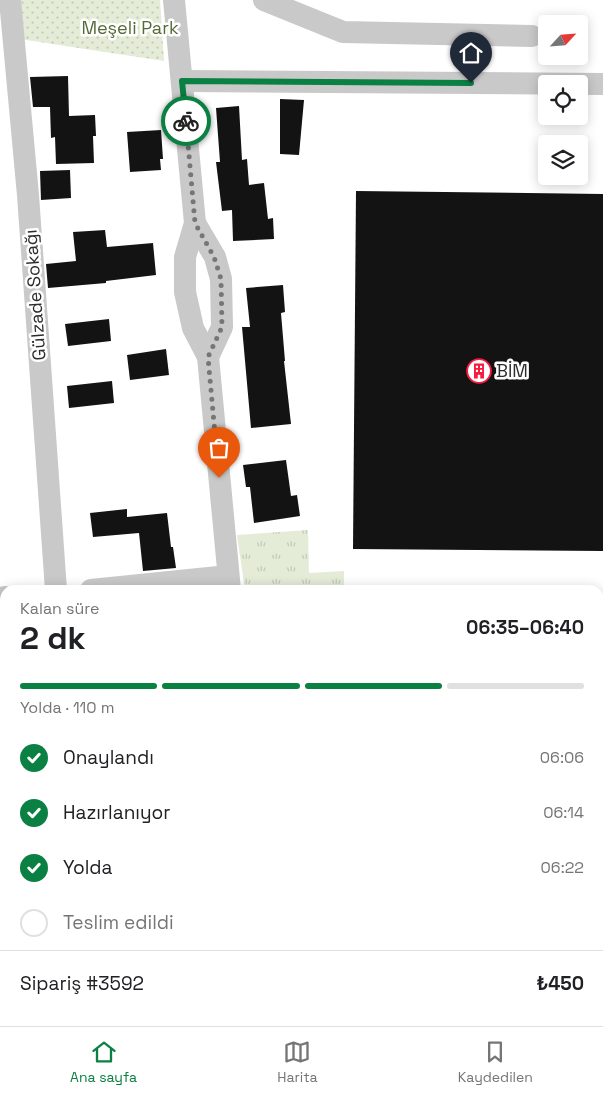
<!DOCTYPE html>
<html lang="tr">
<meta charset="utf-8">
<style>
:root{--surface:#fff;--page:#f6f6f6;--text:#202124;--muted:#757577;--line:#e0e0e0;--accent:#0b8043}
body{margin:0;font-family:"Space Grotesk",sans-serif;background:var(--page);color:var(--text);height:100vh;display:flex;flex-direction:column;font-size:19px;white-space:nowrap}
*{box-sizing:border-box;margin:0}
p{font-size:16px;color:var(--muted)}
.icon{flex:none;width:28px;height:28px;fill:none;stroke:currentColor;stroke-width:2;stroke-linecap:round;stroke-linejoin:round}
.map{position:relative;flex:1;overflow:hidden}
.details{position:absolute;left:0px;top:585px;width:604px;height:441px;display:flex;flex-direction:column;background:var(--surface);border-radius:15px 15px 0 0;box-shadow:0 2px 12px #0003}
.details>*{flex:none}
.needle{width:32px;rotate:64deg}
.controls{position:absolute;left:538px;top:15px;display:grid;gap:10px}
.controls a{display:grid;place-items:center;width:50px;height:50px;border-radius:5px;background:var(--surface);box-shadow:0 2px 12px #0003;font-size:25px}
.pin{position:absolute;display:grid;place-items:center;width:42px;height:42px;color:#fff;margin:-51px -21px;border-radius:50% 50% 50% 0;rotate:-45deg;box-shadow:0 0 5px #0007}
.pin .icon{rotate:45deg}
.courier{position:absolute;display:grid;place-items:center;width:50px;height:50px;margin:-25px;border:4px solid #0b8043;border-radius:50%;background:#fff;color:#222;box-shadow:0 1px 6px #0007}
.summary em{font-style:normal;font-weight:600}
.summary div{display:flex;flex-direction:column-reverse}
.summary{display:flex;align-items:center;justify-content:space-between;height:85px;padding:0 20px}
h1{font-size:32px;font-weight:600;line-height:38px}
.bar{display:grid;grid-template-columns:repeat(4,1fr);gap:8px 5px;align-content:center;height:60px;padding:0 20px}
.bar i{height:6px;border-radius:4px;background:var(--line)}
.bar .selected{background:var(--accent)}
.bar p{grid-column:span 4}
.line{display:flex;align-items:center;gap:12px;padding:0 20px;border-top:1px solid var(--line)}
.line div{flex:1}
ol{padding:0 20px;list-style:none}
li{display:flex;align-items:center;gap:15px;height:55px}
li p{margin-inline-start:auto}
li .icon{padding:5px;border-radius:50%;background:var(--accent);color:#fff;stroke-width:4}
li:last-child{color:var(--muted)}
li i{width:28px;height:28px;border:2px solid var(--line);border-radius:50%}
.tabs{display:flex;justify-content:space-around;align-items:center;height:70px;border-top:1px solid var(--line);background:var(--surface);font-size:14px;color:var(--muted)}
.tabs a{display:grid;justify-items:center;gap:2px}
.tabs .selected{color:var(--accent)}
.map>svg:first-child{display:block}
</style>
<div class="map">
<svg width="603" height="1026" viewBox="0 0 603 1026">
<defs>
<pattern id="grass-tufts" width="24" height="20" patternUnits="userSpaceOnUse" patternTransform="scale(1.25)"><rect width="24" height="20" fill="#e4ebd7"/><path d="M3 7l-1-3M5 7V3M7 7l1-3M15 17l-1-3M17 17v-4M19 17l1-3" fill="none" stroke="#c4cab9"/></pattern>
<pattern id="park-dots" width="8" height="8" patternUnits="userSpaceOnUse" patternTransform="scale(1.25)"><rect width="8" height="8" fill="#e4ebd7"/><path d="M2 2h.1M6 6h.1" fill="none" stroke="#c4cab9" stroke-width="1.8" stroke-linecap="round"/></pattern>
</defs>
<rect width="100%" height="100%" fill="#fff"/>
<g fill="url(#grass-tufts)">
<polygon points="308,530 309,573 344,571 344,590 245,590 237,535"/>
<polygon points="5,900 5,1021 57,1021 45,1026 0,1026 0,901"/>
</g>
<polygon fill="url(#park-dots)" points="21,0 160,0 164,61 20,39"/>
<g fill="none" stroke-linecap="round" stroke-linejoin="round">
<polyline stroke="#c1e1ee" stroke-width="6" points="599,947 603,947"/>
</g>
<g fill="#131313">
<polygon points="68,76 69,116 95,115 96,136 93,136 94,163 56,164 55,137 51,138 50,107 33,107 30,77"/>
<polygon points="280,99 304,100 299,155 280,154"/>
<polygon points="239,106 242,160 247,159 249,185 264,183 268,219 273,218 274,239 233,241 232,210 222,211 216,162 220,162 216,108"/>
<polygon points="161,130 163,159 160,159 161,170 130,172 127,132"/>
<polygon points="70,170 71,198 41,200 40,171"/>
<polygon points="356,191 603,194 603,551 353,549"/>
<polygon points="105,230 107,247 153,243 156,275 106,281 106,283 48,288 46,264 76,261 73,232"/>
<polygon points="283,285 285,312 281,313 285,361 284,361 291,424 251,428 242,327 250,327 246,288"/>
<polygon points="109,319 111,341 68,346 65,324"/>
<polygon points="166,349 169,375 130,380 127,355"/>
<polygon points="112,381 114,403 69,408 67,386"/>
<polygon points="286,460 291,496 297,495 300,516 254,523 250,487 246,487 243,465"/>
<polygon points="127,509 127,517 167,513 171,547 173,547 176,568 143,571 139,533 93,537 90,513"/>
</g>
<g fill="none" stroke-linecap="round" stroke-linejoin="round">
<g stroke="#c9c9c9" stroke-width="22">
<polyline points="10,0 28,195 56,590"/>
<polyline points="174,0 195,223 185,257 185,292 193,328 208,357 230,590"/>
<polyline points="264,0 343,32 532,36"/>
<polyline points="182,81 603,84"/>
<polyline points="195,223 215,257 221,279 222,327 208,357"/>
<polyline points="91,590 228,576"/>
<polyline points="0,598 5,597"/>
<polyline points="599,661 603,661"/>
<polyline points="0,749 5,747"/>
<polyline points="599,801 603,801"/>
</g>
<g stroke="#a4a4a4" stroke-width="28">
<polyline points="599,989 603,989"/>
<polyline points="370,1021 472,1026"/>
<polyline points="82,1026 93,1021"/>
<polyline points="205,1026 221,1021"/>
</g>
</g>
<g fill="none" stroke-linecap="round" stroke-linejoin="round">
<polyline stroke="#767676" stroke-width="5" stroke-dasharray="0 9" points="186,121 195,223 214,257 221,279 222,327 208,357 219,478"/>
<polyline stroke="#0b8043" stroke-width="6" points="186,121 182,81 471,83"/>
</g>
<defs>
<g id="building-ring" transform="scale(1.25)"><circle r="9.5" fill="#fff" stroke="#f51b41" stroke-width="1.5"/><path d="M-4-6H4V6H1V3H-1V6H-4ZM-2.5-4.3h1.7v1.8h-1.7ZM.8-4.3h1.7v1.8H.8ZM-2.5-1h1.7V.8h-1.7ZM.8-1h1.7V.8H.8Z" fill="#f51b41"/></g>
</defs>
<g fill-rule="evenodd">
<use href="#building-ring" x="479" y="371"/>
</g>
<g text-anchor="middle" stroke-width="5" stroke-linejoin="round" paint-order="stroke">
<g font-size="18" fill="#546b36" stroke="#fff">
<text x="130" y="34">Meşeli Park</text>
</g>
<g font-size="18" fill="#2c2c2c" stroke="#fff">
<text transform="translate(35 295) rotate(-94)" y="6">Gülzade Sokağı</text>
</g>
<g font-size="18" fill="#2c2c2c" stroke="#fff" text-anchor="start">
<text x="496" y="377">BİM</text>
</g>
</g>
</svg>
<div class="controls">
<a><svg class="needle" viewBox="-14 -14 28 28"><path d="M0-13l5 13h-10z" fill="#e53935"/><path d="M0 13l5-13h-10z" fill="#757577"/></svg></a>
<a><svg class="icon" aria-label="locate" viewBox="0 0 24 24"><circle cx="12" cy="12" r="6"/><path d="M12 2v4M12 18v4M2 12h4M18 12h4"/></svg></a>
<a><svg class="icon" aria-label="layers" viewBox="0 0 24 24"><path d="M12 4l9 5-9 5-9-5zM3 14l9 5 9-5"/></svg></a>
</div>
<div class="pin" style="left:219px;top:478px;background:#ea580c"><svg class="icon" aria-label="bag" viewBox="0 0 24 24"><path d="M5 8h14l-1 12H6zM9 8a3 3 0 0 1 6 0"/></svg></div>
<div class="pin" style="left:471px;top:83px;background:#1f2937"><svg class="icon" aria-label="home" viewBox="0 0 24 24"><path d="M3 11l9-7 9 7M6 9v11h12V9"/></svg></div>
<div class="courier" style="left:186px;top:121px"><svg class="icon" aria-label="bike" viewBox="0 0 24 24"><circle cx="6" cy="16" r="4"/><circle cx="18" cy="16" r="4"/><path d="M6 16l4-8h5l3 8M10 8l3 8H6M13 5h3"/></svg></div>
<section class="details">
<div class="summary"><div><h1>2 dk</h1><p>Kalan süre</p></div><em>06:35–06:40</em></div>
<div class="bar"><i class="selected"></i><i class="selected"></i><i class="selected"></i><i></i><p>Yolda · 110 m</p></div>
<ol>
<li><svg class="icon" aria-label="check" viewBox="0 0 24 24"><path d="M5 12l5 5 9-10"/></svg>Onaylandı<p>06:06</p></li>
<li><svg class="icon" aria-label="check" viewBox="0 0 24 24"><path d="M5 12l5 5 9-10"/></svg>Hazırlanıyor<p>06:14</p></li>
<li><svg class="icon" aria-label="check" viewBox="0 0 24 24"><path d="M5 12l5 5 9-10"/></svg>Yolda<p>06:22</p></li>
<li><i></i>Teslim edildi</li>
</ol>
<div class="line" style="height:65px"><div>Sipariş #3592</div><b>₺450</b></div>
</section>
</div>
<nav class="tabs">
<a class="selected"><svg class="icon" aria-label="home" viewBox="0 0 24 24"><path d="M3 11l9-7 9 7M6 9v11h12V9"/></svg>Ana sayfa</a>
<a><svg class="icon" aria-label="map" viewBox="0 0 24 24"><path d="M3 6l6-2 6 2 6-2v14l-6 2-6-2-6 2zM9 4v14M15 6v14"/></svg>Harita</a>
<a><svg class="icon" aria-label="saved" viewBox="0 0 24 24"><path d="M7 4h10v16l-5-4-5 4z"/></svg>Kaydedilen</a>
</nav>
